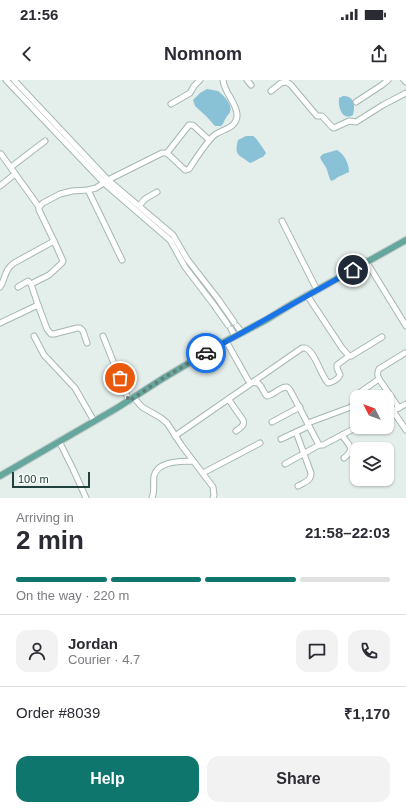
<!DOCTYPE html>
<meta charset="utf-8">
<style>
:root{--surface:#fff;--page:#f2f2f3;--text:#2b2b33;--muted:#7c7c81;--line:#e1e1e2;--accent:#0f766e}
body{margin:0;font-family:Helvetica,sans-serif;background:var(--page);color:var(--text);height:100vh;display:flex;flex-direction:column;font-size:15px;white-space:nowrap}
*{box-sizing:border-box;margin:0}
p{font-size:13px;color:var(--muted)}
.icon{flex:none;width:22px;height:22px;fill:none;stroke:currentColor;stroke-width:2;stroke-linecap:round;stroke-linejoin:round}
.map{position:relative;height:418px;overflow:hidden}
.details{display:flex;flex-direction:column;background:var(--surface);flex:1}
.details>*{flex:none}
.needle{width:26px;rotate:312deg}
.fabs{position:absolute;left:350px;top:310px;display:grid;gap:8px}
.fabs a{display:grid;place-items:center;width:44px;height:44px;border-radius:8px;background:var(--surface);box-shadow:0 1px 3px #0004;font-size:20px}
.scale{position:absolute;left:12px;bottom:10px;width:78px;box-sizing:border-box;padding-left:4px;border:2px solid #22413c;border-top:0;font-size:11px;line-height:14px;white-space:nowrap;color:#22413c;-webkit-text-stroke:3px #f5faf8;paint-order:stroke}
.pin{position:absolute;display:grid;place-items:center;width:34px;height:34px;color:#fff;margin:-17px;border:2px solid #fff;border-radius:50%;box-shadow:0 1px 4px #0007}
.courier{position:absolute;display:grid;place-items:center;width:40px;height:40px;margin:-20px;border:3px solid #1a73e8;border-radius:50%;background:#fff;color:#222;box-shadow:0 1px 5px #0007}
.summary em{font-style:normal;font-weight:800}
.summary div{display:flex;flex-direction:column-reverse}
.summary{display:flex;align-items:center;justify-content:space-between;height:68px;padding:0 16px}
h1{font-size:26px;font-weight:800;line-height:30px}
.bar{display:grid;grid-template-columns:repeat(4,1fr);gap:6px 4px;align-content:center;height:48px;padding:0 16px}
.bar i{height:5px;border-radius:3px;background:var(--line)}
.bar .selected{background:var(--accent)}
.bar p{grid-column:span 4}
.line{display:flex;align-items:center;gap:10px;padding:0 16px;border-top:1px solid var(--line)}
.line div{flex:1}
.round{display:grid;place-items:center;flex:none;width:42px;height:42px;border-radius:12px;background:var(--page)}
.primary-button{display:flex;gap:8px;margin-top:auto;padding:8px 16px}
.primary-button a{flex:1;height:46px;border-radius:12px;background:var(--accent);color:#fff;font-size:16px;font-weight:800;line-height:46px;text-align:center}
.primary-button a+a{background:var(--page);color:var(--text)}
.status{display:flex;justify-content:space-between;align-items:center;height:28px;padding:0 20px;background:var(--surface);direction:ltr}
.status svg{height:11px;fill:currentColor}
header{display:flex;justify-content:space-between;align-items:center;height:52px;padding:0 16px;background:var(--surface);font-size:18px;font-weight:800}
.map>svg:first-child{display:block}
</style>
<div class="status"><b>21:56</b><svg viewBox="0 0 49 12"><path d="M0 12V9h3v3zM5 12V6h3v6zM10 12V3h3v9zM15 12V0h3v12zM26 1h20v11H26zM47 4h2v5h-2z"/></svg></div>
<header><svg class="icon" aria-label="back" viewBox="0 0 24 24"><path d="M15 5l-7 7 7 7"/></svg>Nomnom<svg class="icon" aria-label="share" viewBox="0 0 24 24"><path d="M12 15V3M7 8l5-5 5 5M5 13v7h14v-7"/></svg></header>
<div class="map">
<svg width="406" height="418" viewBox="0 0 406 418">
<rect width="100%" height="100%" fill="#e4eeeb"/>
<g fill="#89c1d6">
<path d="M207,9L218,11C224,16 233,24 230,32C228,36 228,34 226,38C224,41 224,43 221,46H215L207,37L195,26L193,20L200,13Z"/>
<path d="M343,16C355,16 355,26 353,35C342,41 338,28 339,18Z"/>
<path d="M246,56C247,56 252,56 253,56C256,57 264,70 266,73L263,77C258,78 255,82 250,83C238,74 234,76 238,60Z"/>
<path d="M337,70C344,74 349,83 349,92C345,94 342,95 338,97C335,99 335,100 331,101C328,96 328,90 325,86C323,82 321,81 320,77L323,74Z"/>
</g>
<g fill="none" stroke-linecap="round" stroke-linejoin="round">
<g stroke="#a6b7b3" stroke-width="7">
<g id="minor">
<polyline points="6,0 104,103 170,160 185,187 214,225 228,245"/>
<polyline points="14,0 108,100 173,155 187,179 218,219 234,242"/>
<polyline points="247,0 251,5"/>
<polyline points="404,0 406,2"/>
<polyline points="271,11 281,3 287,2 291,5 317,36 322,36 332,47 334,48 349,41 356,42 383,25 406,13"/>
<polyline points="356,22 382,5 388,0"/>
<polyline points="171,24 190,13 194,6 200,0"/>
<polyline points="167,73 189,45 192,45 194,46 209,60"/>
<polyline points="1,74 39,127"/>
<polyline points="11,87 45,61"/>
<polyline points="0,106 15,94"/>
<polyline points="88,110 122,180"/>
<polyline points="139,126 145,119 157,112"/>
<polyline points="282,141 317,210"/>
<polyline points="54,161 63,181 62,183 49,195 31,204 38,225 47,249 51,254 54,254 77,248 80,248 83,251 87,263"/>
<polyline points="366,181 406,246"/>
<path d="M0,207C6,198 4,190 14,183L54,161L39,130V127L43,123L60,114L72,111L88,110L96,108L108,100L162,73H167L185,90H186L189,89C195,80 208,59 216,54C224,49 238,47 237,34C236,22 224,12 223,0"/>
<polyline points="18,207 28,201 31,204"/>
<polyline points="307,215 342,268 349,276 351,276 382,257"/>
<polyline points="0,243 38,225"/>
<polyline points="237,246 242,253"/>
<polyline points="231,249 235,256"/>
<polyline points="34,256 44,275 75,308 94,341"/>
<polyline points="103,256 129,321"/>
<path d="M226,261L248,300L250,302C253,303 255,302 257,303C262,304 263,313 267,316C274,315 279,307 287,307L290,310L319,365H323L342,355L357,347"/>
<polyline points="134,318 142,327 161,338 167,343 182,366 213,407 214,415 213,418"/>
<path d="M229,320L243,340C245,346 240,348 236,351"/>
<path d="M399,328L379,299C377,295 377,293 379,289L405,273"/>
<polyline points="393,331 406,350"/>
<polyline points="387,334 406,324"/>
<polyline points="272,342 300,327"/>
<path d="M308,343L351,327C355,323 355,317 359,313L379,299"/>
<path d="M296,352L311,393C311,401 305,402 298,406"/>
<path d="M342,355C349,366 356,368 344,378"/>
<path d="M175,356L302,268H305C315,271 320,294 328,303C333,302 338,299 340,295L337,288V285L349,276"/>
<polyline points="281,359 309,346"/>
<polyline points="59,361 73,389 86,418"/>
<polyline points="285,384 319,365"/>
<polyline points="203,393 260,363"/>
<path d="M152,418C155,411 153,403 154,396C158,380 181,382 193,381"/>
</g>
</g>
<g stroke="#c1cac8" stroke-width="8">
<polyline id="major" points="0,396 117,328 162,299 226,261 266,240 292,224 406,160"/>
</g>
<use href="#minor" stroke="#fff" stroke-width="5"/>
<use href="#major" stroke="#65a69d" stroke-width="6"/>
</g>
<g fill="none" stroke-linecap="round" stroke-linejoin="round">
<polyline stroke="#667e79" stroke-width="4" stroke-dasharray="0 7.2" points="120,298 129,321 162,299 206,273"/>
<polyline stroke="#1a73e8" stroke-width="5" points="206,273 353,190"/>
</g>
</svg>
<div class="fabs">
<a><svg class="needle" viewBox="-14 -14 28 28"><path d="M0-13l5 13h-10z" fill="#e53935"/><path d="M0 13l5-13h-10z" fill="#7c7c81"/></svg></a>
<a><svg class="icon" aria-label="layers" viewBox="0 0 24 24"><path d="M12 4l9 5-9 5-9-5zM3 14l9 5 9-5"/></svg></a>
</div>
<div class="scale">100 m</div>
<div class="pin" style="left:120px;top:298px;background:#ea580c"><svg class="icon" aria-label="bag" viewBox="0 0 24 24"><path d="M5 8h14l-1 12H6zM9 8a3 3 0 0 1 6 0"/></svg></div>
<div class="pin" style="left:353px;top:190px;background:#1f2937"><svg class="icon" aria-label="home" viewBox="0 0 24 24"><path d="M3 11l9-7 9 7M6 9v11h12V9"/></svg></div>
<div class="courier" style="left:206px;top:273px"><svg class="icon" aria-label="car" viewBox="0 0 24 24"><path d="M5 17H2v-5l4-1 3-4h7l3 4 3 1v5h-3M9 17h6M6 11h13"/><circle cx="7" cy="17" r="2"/><circle cx="17" cy="17" r="2"/></svg></div>
</div>
<section class="details">
<div class="summary"><div><h1>2 min</h1><p>Arriving in</p></div><em>21:58–22:03</em></div>
<div class="bar"><i class="selected"></i><i class="selected"></i><i class="selected"></i><i></i><p>On the way · 220 m</p></div>
<div class="line" style="height:72px"><a class="round"><svg class="icon" aria-label="person" viewBox="0 0 24 24"><circle cx="12" cy="8" r="4"/><path d="M4 21q1-7 8-7t8 7"/></svg></a><div><b>Jordan</b><p>Courier · 4.7</p></div><a class="round"><svg class="icon" aria-label="chat" viewBox="0 0 24 24"><path d="M4 5h16v11H9l-5 4z"/></svg></a><a class="round"><svg class="icon" aria-label="phone" viewBox="0 0 24 24"><path d="M5 4h4l2 5-3 2q2 4 5 5l2-3 5 2v4C11 20 4 13 5 4z"/></svg></a></div>
<div class="line" style="height:52px"><div>Order #8039</div><b>₹1,170</b></div>
<div class="primary-button"><a>Help</a><a>Share</a></div>
</section>
